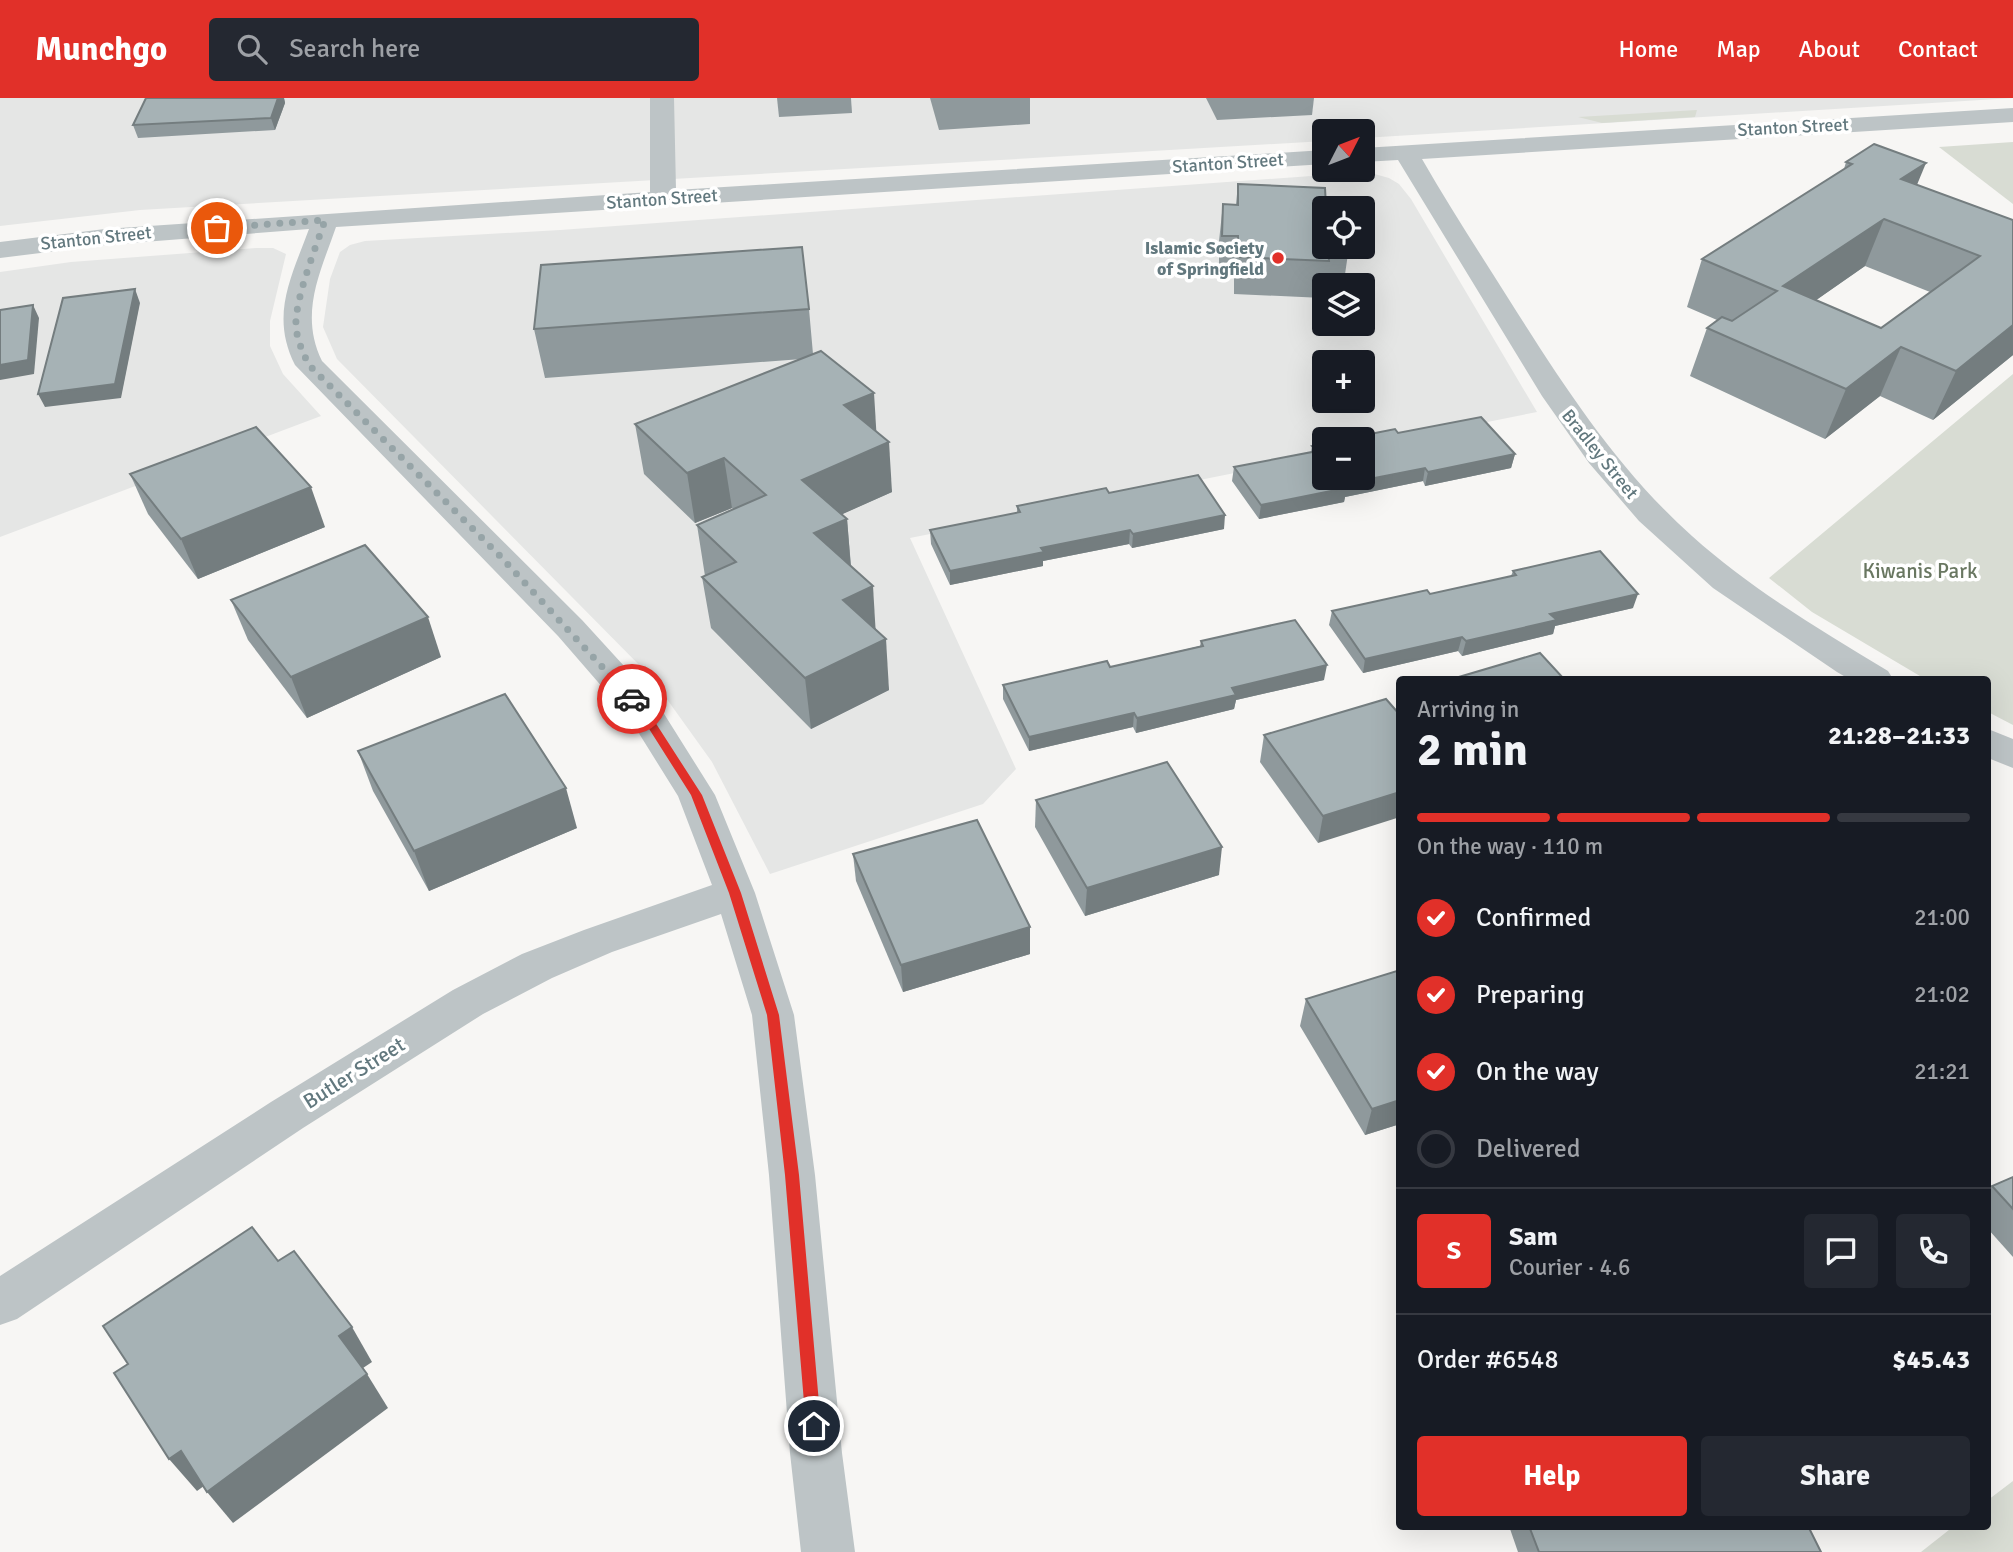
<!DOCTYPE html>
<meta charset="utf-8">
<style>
:root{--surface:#171b24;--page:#242831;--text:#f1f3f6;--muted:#9ea1a6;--line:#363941;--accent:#e13029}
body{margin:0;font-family:Signika,sans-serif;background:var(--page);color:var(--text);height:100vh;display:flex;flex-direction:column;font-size:26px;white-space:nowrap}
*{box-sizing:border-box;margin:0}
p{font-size:23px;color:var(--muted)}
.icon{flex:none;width:38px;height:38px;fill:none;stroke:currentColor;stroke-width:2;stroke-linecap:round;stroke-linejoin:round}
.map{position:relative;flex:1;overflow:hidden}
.side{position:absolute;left:1396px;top:578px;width:595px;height:854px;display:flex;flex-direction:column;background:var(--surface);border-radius:7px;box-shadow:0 7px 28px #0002}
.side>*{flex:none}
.needle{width:46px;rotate:48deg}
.buttons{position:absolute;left:1312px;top:21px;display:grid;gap:14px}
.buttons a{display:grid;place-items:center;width:63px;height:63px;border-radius:7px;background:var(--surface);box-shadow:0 7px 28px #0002;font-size:35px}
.pin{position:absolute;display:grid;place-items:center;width:60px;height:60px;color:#fff;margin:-30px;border:4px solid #fff;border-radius:50%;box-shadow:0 2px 7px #0007}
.courier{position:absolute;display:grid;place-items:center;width:70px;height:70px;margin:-35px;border:5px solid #e13029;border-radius:50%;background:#fff;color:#222;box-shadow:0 2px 9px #0007}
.overview em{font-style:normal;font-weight:700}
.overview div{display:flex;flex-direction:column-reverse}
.overview{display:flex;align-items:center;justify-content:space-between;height:119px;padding:0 21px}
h1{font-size:46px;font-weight:700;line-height:52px}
.bar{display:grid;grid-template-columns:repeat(4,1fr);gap:10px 7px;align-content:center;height:84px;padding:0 21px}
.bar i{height:9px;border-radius:5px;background:var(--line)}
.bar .active{background:var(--accent)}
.bar p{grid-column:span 4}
.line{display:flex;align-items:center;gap:18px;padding:0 21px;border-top:2px solid var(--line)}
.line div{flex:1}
.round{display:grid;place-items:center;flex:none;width:74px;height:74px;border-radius:7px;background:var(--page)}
ol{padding:0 21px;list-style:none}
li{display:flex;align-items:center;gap:21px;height:77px}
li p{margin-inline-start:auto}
li .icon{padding:7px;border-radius:50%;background:var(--accent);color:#fff;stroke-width:4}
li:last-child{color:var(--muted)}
li i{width:38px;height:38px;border:4px solid var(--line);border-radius:50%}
.primary-button{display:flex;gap:14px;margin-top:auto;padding:14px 21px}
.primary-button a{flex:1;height:80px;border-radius:7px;background:var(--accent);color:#fff;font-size:28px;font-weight:700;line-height:80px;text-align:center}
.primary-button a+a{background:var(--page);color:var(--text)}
header{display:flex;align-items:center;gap:42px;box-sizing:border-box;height:98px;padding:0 35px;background:var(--accent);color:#fff}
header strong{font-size:33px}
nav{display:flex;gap:38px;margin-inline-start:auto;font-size:24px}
.search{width:490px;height:63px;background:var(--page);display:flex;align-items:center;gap:18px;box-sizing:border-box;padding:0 24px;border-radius:7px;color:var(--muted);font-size:26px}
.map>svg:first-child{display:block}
</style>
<header>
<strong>Munchgo</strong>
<div class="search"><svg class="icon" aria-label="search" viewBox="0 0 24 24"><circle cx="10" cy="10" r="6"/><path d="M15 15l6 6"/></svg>Search here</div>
<nav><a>Home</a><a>Map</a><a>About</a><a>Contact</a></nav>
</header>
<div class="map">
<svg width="2013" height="1454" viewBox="0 0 2013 1454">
<rect width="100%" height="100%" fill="#f7f6f4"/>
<g fill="#e5e6e5" fill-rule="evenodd">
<polygon points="0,0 2013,0 1363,40 1363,33 1325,33 1325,43 140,112 0,128"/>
<path d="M1367,74L1389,80L1399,86L1411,101L1537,314L1363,349V341H1325V357L910,440L1016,671L983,706L770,776L712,664L651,579L337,261L323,229L330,181L340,154L350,147L365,143L560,132ZM1325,110H1363V149H1325ZM1325,187H1363V226H1325ZM1325,264H1363V303H1325Z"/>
<polygon points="256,150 273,150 286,156 270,223 270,248 283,276 321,318 0,439 0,174 71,164"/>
</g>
<g fill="#d8dcd3">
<polygon points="1697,12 1695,19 1602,25 1578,19"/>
<polygon points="2013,44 2013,106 1939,49"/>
<polygon points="2013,276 2013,627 1988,614 1988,581 1925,581 1812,514 1769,480"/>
<polygon points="2013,1383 2013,1454 1921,1454 1954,1428 1988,1428 1988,1402"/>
</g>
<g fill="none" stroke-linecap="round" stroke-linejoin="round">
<g fill="#bdc4c6" fill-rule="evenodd">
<path d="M650,0H674L676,92L1325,52V66L336,129C320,175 299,216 322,263L582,522L656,603L715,697L755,795L794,917L815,1077L842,1355L855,1454H801L790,1355L769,1077L752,917L721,816L612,854L552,880L483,916L303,1030L17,1221L0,1227V1178L271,1004L453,892L522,856L584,832L712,787L678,698L630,621L558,538L295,267C270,217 291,180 309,131L105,147L0,160V144L105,131L650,94Z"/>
<path d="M2013,10V24L1422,61C1449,108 1479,154 1508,200C1562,285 1616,370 1692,438C1751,491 1820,532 1888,573L1893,581H1849L1837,574L1713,490L1639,423L1589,365L1542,298L1398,62L1363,64V50Z"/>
<polygon points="1988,631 2013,641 2013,670 1988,660"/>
</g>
</g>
<g fill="#8f999c" fill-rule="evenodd">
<polygon points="146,0 284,0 285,5 275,32 138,40 133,27"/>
<polygon points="777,0 851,0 852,15 779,19"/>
<polygon points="930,0 1030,0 1030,26 939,32"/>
<polygon points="1206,0 1314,0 1312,17 1217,22"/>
<path d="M1846,64L1917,87L2013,122V257L1933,322L1880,298L1825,341L1690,278L1707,230L1717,222L1687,209L1702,161L1844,71ZM1865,168L1930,194L1881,230L1816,202Z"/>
<polygon points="1238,86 1325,149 1349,149 1344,183 1326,182 1323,200 1234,196 1234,176 1219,175 1219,143 1223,106 1236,106"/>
<polygon points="809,211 813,256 876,334 892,394 842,416 847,421 851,468 876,532 889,592 811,631 711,530 702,479 705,478 697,427 733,411 732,410 695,425 644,376 635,326 802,261 545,280 534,231"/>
<polygon points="1398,335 1515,356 1511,370 1425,388 1423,383 1345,399 1344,404 1259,421 1232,383 1234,369 1311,354 1312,348"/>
<polygon points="130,376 325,429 198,481 148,416"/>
<polygon points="1109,395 1224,431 1132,450 1129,446 1043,463 1043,468 950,487 931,446 930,432 1017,415 1017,408"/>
<polygon points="1513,473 1633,510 1555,528 1553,536 1462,558 1458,553 1363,575 1329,527 1332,513 1430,496 1511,478"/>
<polygon points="231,502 441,559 307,620 248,542"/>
<polygon points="1201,543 1324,582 1236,602 1234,611 1136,635 1133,629 1029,653 1003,601 1003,587 1110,569 1200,548"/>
<polygon points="1386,601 1318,745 1260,664 1264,637"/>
<polygon points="358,653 577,730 429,793 373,693"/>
<polygon points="1036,702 1219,777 1085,818 1035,729"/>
<polygon points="853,756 1030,856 903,894 856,783"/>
<polygon points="1306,901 1400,1026 1365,1037 1300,928"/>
<polygon points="2013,1079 2013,1159 1988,1131 1988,1093 1992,1088"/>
<polygon points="1509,1428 1808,1428 1821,1454 1518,1454"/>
</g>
<g fill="#747d7f">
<polygon points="276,0 284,0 285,5 275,32 271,20"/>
<polygon points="1926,65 1907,111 1901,81"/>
<polygon points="1884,121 1865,168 1766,237 1783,188"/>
<polygon points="135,191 140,205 121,300 45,309 38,296"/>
<polygon points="33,207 39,220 34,276 0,282 0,267"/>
<polygon points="2013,227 2013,257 1933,322 1956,273"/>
<polygon points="1901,249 1880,298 1825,341 1846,291"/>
<polygon points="874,295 877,344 844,307"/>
<polygon points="889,344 892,394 807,432 802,382"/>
<polygon points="1515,356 1511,370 1425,388 1428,374"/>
<polygon points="724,360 732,410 695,425 687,375"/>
<polygon points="1425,370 1423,383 1345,399 1344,404 1259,421 1261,407 1344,386"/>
<polygon points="311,389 325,429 198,481 181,441"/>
<polygon points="1225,417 1224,431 1132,450 1133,436"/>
<polygon points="847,421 851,471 814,435"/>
<polygon points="1130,432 1129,446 1043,463 1043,468 950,487 950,473 1041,450"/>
<polygon points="873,488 876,539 843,502"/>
<polygon points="1638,496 1633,510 1555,528 1553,536 1462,558 1466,543 1550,516"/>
<polygon points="428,519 441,559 307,620 291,579"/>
<polygon points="1462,539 1458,553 1363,575 1365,561"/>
<polygon points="886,541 889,592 811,631 805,580"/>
<polygon points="1327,567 1324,582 1236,602 1234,611 1136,635 1137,620 1232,590"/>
<polygon points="1134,615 1133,629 1029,653 1029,639"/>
<polygon points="566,690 577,730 429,793 414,753"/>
<polygon points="1400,694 1400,719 1318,745 1323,718"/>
<polygon points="1222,749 1219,777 1085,818 1087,790"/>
<polygon points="1030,829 1030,856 903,894 901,867"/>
<polygon points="1400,1002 1400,1026 1365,1037 1372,1011"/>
<polygon points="352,1229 372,1264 360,1272 339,1238"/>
<polygon points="367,1276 388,1310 233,1425 207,1394"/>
<polygon points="181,1353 208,1385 197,1393 169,1361"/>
</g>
<g fill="#a6b2b5" stroke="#747d7f" stroke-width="2" fill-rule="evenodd">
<polygon points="146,0 278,0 271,20 133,27"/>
<path d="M1874,46L1926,65L1901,81L2013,122V227L1956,273L1901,249L1846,291L1707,230L1722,219L1732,223L1777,193L1702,161L1852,66L1846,64ZM1884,121L1980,158L1881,230L1783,188Z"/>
<polygon points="1238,86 1325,90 1326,108 1346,109 1346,110 1325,110 1325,149 1328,149 1329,163 1238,159 1238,138 1222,138 1223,106 1238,107"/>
<polygon points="802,149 809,211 534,231 541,167"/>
<polygon points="135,191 115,286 38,296 63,200"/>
<polygon points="33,207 28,262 0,267 0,212"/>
<polygon points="821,253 874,295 844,307 889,344 802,382 847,421 814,435 873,488 843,502 886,541 805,580 702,479 736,464 697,427 766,397 724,360 687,375 635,326"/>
<polygon points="1481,319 1515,356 1428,374 1425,370 1344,386 1346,390 1261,407 1234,369 1317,353 1312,348 1325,345 1325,380 1363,380 1363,341 1345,341 1395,331 1398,335"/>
<polygon points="256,329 311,389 181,441 130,376"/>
<polygon points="1198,377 1225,417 1133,436 1130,432 1041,450 1044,454 950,473 930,432 1020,414 1017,408 1106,390 1109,395"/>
<polygon points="365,447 428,519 291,579 231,502"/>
<polygon points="1600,453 1638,496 1550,516 1557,522 1466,543 1462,539 1365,561 1332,513 1427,492 1430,496 1516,477 1513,473"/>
<polygon points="1295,522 1327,567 1232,590 1236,597 1137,620 1134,615 1029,639 1003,587 1107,563 1110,569 1203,548 1201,543"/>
<polygon points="1540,555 1564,581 1452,581"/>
<polygon points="505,596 566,690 414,753 358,653"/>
<polygon points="1386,601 1400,617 1400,694 1323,718 1264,637"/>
<polygon points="1167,664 1222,749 1087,790 1036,702"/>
<polygon points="977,722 1030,829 901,867 853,756"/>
<polygon points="1400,872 1400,1002 1372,1011 1306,901"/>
<polygon points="2013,1079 2013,1111 1992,1088"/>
<polygon points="252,1129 278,1163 294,1153 352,1229 339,1238 367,1276 207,1394 181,1353 169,1361 114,1275 128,1266 103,1228"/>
<polygon points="1529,1428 1808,1428 1821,1454 1539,1454"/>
</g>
<polygon fill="#e13029" points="632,597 646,610 702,697 741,795 779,917 799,1077 821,1328 819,1333 814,1335 808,1333 806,1328 785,1077 767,917 729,795 691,697 639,615 627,601"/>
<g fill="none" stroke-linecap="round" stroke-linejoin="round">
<path stroke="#96a4a7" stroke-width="7" stroke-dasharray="0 12.6" d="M217,130L325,122C316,149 294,203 296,230C298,244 303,255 309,267L499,457L632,601"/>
</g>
<circle fill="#e13029" stroke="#fff" stroke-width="2.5" cx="1278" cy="160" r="7"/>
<g text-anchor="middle" stroke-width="7" stroke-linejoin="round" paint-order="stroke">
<g font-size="18" fill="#62787e" stroke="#fff">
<text transform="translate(1793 29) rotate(-3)" y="6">Stanton Street</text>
<text transform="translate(1228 65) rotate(-4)" y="6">Stanton Street</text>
<text transform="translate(662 101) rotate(-4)" y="6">Stanton Street</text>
<text transform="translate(96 140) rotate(-6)" y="6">Stanton Street</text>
<text transform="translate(1600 356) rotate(51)" y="6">Bradley Street</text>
</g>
<g font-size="18" font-weight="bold" fill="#62787e" stroke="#fff" text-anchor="end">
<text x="1264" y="156">Islamic Society<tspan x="1264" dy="21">of Springfield</tspan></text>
</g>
<g font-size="21" fill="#697761" stroke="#fff">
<text x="1920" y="480">Kiwanis Park</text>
</g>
<g font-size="21" fill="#62787e" stroke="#fff">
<text transform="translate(354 975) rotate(-32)" y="7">Butler Street</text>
</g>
</g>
</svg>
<div class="buttons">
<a><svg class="needle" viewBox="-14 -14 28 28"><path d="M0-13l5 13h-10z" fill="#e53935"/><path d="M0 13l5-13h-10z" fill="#9ea1a6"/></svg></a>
<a><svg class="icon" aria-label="locate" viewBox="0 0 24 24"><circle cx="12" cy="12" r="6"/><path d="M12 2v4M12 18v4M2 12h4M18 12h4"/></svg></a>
<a><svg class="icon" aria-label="layers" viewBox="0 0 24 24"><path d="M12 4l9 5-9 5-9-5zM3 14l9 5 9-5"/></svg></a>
<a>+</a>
<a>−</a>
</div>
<div class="pin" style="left:217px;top:130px;background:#ea580c"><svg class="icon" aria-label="bag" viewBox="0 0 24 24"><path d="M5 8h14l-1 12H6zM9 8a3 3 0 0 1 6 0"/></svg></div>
<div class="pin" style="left:814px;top:1328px;background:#1f2937"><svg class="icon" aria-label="home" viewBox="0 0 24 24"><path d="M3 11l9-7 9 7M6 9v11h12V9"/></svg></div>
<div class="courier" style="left:632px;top:601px"><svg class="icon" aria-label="car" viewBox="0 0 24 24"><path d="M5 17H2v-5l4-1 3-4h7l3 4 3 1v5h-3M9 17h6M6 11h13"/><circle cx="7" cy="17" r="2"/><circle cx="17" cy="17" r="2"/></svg></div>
<section class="side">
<div class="overview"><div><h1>2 min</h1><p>Arriving in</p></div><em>21:28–21:33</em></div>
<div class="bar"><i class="active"></i><i class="active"></i><i class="active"></i><i></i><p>On the way · 110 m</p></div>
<ol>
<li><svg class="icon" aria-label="check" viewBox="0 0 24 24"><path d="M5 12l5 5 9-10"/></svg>Confirmed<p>21:00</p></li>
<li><svg class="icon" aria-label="check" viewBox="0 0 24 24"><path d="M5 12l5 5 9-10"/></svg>Preparing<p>21:02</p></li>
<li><svg class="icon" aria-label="check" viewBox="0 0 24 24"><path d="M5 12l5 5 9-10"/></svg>On the way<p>21:21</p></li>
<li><i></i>Delivered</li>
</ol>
<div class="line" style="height:126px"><b class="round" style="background:var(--accent);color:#fff">S</b><div><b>Sam</b><p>Courier · 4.6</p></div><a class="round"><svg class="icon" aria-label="chat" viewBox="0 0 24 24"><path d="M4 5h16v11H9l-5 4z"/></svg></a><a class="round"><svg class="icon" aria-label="phone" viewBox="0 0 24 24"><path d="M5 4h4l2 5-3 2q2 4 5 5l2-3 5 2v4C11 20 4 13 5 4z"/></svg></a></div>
<div class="line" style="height:91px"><div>Order #6548</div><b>$45.43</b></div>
<div class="primary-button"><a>Help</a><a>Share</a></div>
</section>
</div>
